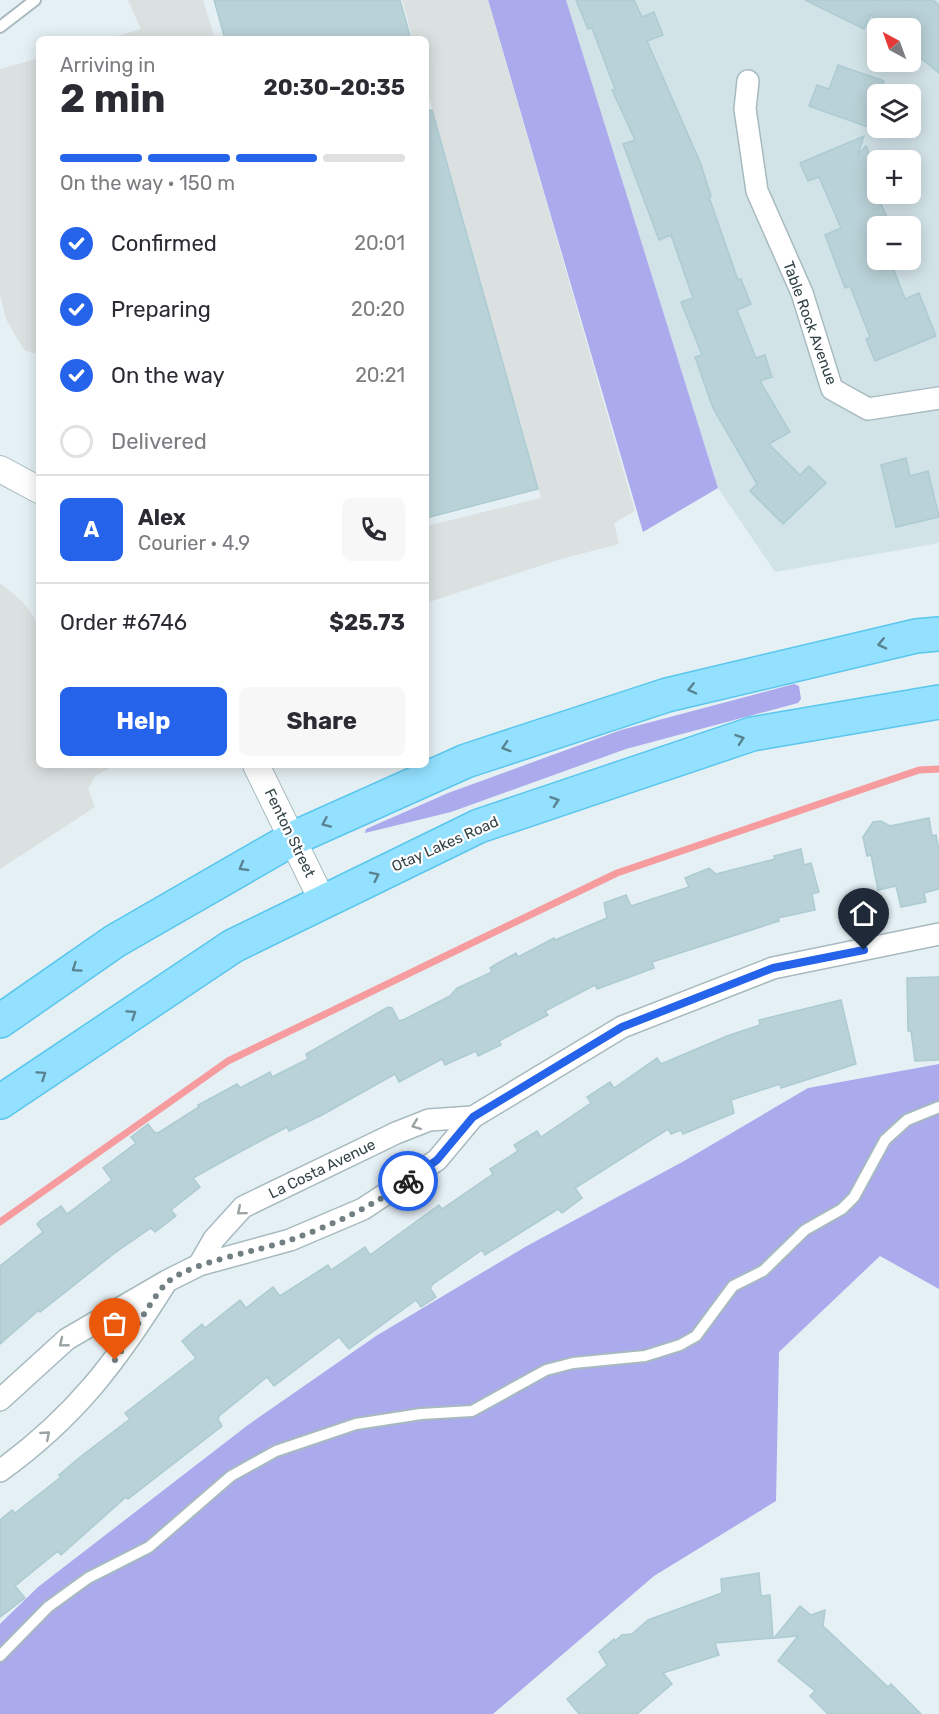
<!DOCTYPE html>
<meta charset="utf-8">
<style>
:root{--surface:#fff;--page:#f7f7f7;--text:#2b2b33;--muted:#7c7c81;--line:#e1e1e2;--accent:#2563eb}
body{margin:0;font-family:Rubik,sans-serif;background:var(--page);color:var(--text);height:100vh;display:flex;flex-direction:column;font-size:22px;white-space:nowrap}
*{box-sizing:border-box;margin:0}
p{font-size:20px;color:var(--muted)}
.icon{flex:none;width:33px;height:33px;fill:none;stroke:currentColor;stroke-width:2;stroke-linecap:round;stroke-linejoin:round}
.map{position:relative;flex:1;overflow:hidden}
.sheet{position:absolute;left:36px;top:36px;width:393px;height:732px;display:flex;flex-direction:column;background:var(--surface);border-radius:9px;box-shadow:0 3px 15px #0003}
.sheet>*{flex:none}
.needle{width:39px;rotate:319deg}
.controls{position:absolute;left:867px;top:18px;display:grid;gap:12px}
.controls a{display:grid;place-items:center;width:54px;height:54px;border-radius:9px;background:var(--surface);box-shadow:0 3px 15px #0003;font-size:30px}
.pin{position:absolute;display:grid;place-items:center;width:51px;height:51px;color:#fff;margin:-62px -26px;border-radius:50% 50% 50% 0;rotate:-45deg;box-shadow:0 0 6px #0007}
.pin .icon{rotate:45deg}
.courier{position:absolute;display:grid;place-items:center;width:60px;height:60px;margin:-30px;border:4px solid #2563eb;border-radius:50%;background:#fff;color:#222;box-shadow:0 2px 8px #0007}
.head em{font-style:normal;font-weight:700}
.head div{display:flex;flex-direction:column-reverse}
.head{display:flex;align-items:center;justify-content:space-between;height:102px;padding:0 24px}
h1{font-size:39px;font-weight:700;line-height:45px}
.bar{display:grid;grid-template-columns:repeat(4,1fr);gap:9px 6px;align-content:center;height:72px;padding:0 24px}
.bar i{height:8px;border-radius:4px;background:var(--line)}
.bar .selected{background:var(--accent)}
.bar p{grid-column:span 4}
.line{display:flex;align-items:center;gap:15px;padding:0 24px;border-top:2px solid var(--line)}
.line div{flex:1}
.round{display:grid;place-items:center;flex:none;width:63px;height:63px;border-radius:9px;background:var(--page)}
ol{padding:0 24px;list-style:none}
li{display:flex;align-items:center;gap:18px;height:66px}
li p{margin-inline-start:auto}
li .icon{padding:6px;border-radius:50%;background:var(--accent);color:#fff;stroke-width:4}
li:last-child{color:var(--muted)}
li i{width:33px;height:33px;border:3px solid var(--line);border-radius:50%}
.primary-button{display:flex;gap:12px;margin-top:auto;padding:12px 24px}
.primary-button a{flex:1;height:69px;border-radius:9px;background:var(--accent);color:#fff;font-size:24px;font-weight:700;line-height:69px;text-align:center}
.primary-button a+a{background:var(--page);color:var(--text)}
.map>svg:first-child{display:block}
</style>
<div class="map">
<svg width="939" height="1714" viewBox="0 0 939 1714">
<rect width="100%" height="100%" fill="#e5f0f4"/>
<path fill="#d2e3e8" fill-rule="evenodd" d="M566,0H939V543L775,572L718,488ZM878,28H910V62H878ZM878,94H910V128H878ZM878,160H910V194H878ZM878,226H910V260H878Z"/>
<g fill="#abaaec">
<polygon points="488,0 566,0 718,488 643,532"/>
<polygon points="794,684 799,686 801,699 798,703 626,749 451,812 365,833 366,829 448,793 621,730"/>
<polygon points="939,1064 939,1289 880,1256 779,1352 776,1501 654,1576 493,1714 0,1714 0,1624 38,1587 248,1425 376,1336 525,1247 684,1161 808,1088"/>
</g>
<g fill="#dbe0e1">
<polygon points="128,0 203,0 215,39 107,39 141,29"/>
<polygon points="402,0 488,0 635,511 614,523 619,544 561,559 426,603 426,526 541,498 426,86 426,39 413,39"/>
<polygon points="39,58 39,355 24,350 6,319 0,295 0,69"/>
<polygon points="0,583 23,602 39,625 39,765 115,765 95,776 88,789 95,807 0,869"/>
</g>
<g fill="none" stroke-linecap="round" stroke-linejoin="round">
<polyline stroke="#f69b9e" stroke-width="7" points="0,1222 228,1061 617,873 919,770 939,769"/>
</g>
<g fill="#b9d2d7" stroke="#accbd2" stroke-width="1.5">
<polygon points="214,0 400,0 411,39 225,39"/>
<polygon points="576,0 634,0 642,17 654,12 663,35 647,41 700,162 711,196 709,197 738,280 741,279 751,304 737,310 756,358 765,355 772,377 760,381 790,432 769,444 800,475 809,466 826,483 783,524 750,491 757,484 713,408 695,357 702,355 681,302 693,298 671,235 659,240 623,144 635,140 612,90 615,89 592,28 588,29"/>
<polygon points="805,0 933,0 939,5 939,73 910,49 910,28 886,28 871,15 864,29"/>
<polygon points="838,65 884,81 868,127 809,106 817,85 829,89"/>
<polygon points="432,110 538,489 426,518 426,111"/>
<polygon points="864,136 858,154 866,146 878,175 870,180 891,226 877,226 878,260 890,260 905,299 919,293 936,336 875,361 866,339 870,337 850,286 845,288 825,235 841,228 819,177 808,181 800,163"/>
<polygon points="906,458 910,476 928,471 939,517 896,527 881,465"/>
<polygon points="929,818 932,836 936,835 939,850 939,889 924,893 926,902 901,907 896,886 878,890 871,855 867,856 863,837 873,822 881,821 890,826"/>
<polygon points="801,849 804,865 811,863 819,892 812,894 815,910 778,918 779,921 652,962 654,968 597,989 595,985 545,1011 548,1015 499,1041 501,1045 478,1056 476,1051 445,1065 442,1059 399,1082 395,1074 322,1115 289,1131 287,1127 236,1154 193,1178 200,1187 171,1210 176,1216 155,1232 151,1228 116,1252 40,1312 39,1310 0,1344 0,1266 43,1232 37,1224 40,1221 61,1206 67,1214 112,1180 103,1168 136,1143 131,1137 148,1124 154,1132 158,1133 199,1107 198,1105 237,1084 240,1088 270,1072 272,1077 308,1059 306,1054 388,1007 392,1008 399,1021 405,1019 450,996 457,988 492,972 490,968 493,966 516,953 518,957 554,938 555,940 607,918 604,903 626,895 631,906 689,887 685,878 709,868 716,874 775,859 774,856"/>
<polygon points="939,977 939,1060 915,1061 911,1031 908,1031 907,978"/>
<polygon points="841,1000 856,1064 781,1088 780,1084 731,1100 734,1113 683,1134 681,1130 671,1134 668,1129 575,1188 582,1198 562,1213 558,1209 485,1255 482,1250 433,1284 430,1288 436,1297 421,1307 416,1300 349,1349 339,1337 274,1386 267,1377 219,1416 218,1419 222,1426 128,1499 126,1497 61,1555 58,1551 15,1586 25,1598 0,1617 0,1520 12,1510 15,1513 61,1477 59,1475 80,1457 130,1419 125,1413 196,1358 182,1341 202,1324 205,1328 240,1300 246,1308 273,1287 280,1296 328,1265 331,1270 365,1247 370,1255 439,1205 442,1209 493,1174 490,1169 518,1151 514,1145 537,1131 541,1137 591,1103 587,1097 610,1082 614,1088 657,1058 661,1064 727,1036 760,1025 759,1020"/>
<polygon points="759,1573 761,1596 770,1595 773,1638 715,1643 719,1655 663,1673 672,1684 637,1714 579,1714 567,1699 607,1665 599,1652 614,1639 615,1641 622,1635 632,1634 648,1620 722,1593 721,1579"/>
<polygon points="800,1606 811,1615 825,1610 823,1626 888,1687 891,1684 921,1714 828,1714 810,1696 815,1691 778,1661 798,1636 774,1638"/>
</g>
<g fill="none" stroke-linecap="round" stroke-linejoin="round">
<g stroke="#a7bac0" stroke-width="14">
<g id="service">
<polyline points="0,27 35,0"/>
<polyline points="0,1656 48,1607 88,1578 149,1547 231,1476 276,1451 356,1424 421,1414 472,1411 546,1370 573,1363 645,1356 680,1345 696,1336 733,1286 763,1271 805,1230 842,1209 854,1197 885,1140 907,1120 939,1107"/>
</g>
</g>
<g stroke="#a7bac0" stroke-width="24">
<g id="minor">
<polyline points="748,81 745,109 757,191 802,293 832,389 868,409 939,398"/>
<polyline points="199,1265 214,1239 243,1207 396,1133 429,1120 473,1117"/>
<polyline points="0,1400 67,1339 167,1281 199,1265 290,1240 363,1209 437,1160 473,1117 622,1027 773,968 939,934"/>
<path d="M0,1471C76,1416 116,1362 165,1284"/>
</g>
</g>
<g stroke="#a7bac0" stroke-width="28">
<g id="tertiary">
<polyline points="0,469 39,490"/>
<polyline points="256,765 323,902"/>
</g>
</g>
<g stroke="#59c6ee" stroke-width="36">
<g id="primary">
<polyline points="0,1021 115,941 294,838 466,761 667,695 916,636 939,634"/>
<polyline points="0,1102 233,946 479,826 752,734 939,702"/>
</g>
</g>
<use href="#service" stroke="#fff" stroke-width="10"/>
<use href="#minor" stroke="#fff" stroke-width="21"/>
<use href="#tertiary" stroke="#fff" stroke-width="26"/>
<use href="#primary" stroke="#93e1ff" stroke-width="33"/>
</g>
<defs><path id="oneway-chevron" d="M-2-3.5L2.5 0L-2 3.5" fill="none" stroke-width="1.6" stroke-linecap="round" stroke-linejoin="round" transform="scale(1.5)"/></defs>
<g stroke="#5a8391">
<use href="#oneway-chevron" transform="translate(882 644) rotate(167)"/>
<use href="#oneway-chevron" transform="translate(692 689) rotate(167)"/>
<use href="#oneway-chevron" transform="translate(740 739) rotate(-19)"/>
<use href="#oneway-chevron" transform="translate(506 747) rotate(162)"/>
<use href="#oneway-chevron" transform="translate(555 801) rotate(-19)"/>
<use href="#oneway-chevron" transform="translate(326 823) rotate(156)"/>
<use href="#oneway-chevron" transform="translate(243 867) rotate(150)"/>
<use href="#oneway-chevron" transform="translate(375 876) rotate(-26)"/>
<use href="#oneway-chevron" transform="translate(76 968) rotate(145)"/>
<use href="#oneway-chevron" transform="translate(132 1014) rotate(-34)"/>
<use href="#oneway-chevron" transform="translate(42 1075) rotate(-34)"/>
</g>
<g stroke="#9aa2a3">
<use href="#oneway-chevron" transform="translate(416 1125) rotate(159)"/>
<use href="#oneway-chevron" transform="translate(241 1211) rotate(140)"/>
<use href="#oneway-chevron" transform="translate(63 1343) rotate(141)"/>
<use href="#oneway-chevron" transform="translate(46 1435) rotate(-41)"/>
</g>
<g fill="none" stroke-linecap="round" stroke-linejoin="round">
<path stroke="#728084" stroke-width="6" stroke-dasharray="0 10.8" d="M115,1360C128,1343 156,1290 169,1281C195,1261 256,1252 290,1240C331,1226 373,1206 408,1181"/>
<polyline stroke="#2563eb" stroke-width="8" points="408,1181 437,1160 473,1117 622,1027 773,968 864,950"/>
</g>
<g text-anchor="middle" stroke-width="4.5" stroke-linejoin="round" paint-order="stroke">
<g font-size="15" fill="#344447" stroke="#fff">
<text transform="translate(810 323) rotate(70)" y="5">Table Rock Avenue</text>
<text transform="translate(290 833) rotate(64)" y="5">Fenton Street</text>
<text transform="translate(445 844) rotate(-24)" y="5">Otay Lakes Road</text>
<text transform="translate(322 1169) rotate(-26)" y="5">La Costa Avenue</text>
</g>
</g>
</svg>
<div class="controls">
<a><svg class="needle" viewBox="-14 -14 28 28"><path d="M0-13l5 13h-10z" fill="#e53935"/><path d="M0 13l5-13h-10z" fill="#7c7c81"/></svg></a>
<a><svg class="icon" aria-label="layers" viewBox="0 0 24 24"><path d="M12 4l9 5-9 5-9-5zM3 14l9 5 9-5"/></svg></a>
<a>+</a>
<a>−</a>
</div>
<div class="pin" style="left:115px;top:1360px;background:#ea580c"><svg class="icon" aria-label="bag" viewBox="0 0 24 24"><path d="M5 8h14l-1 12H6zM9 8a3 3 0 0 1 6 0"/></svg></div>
<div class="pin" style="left:864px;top:950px;background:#1f2937"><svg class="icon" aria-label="home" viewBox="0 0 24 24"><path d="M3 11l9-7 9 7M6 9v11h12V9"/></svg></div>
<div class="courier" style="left:408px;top:1181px"><svg class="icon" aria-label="bike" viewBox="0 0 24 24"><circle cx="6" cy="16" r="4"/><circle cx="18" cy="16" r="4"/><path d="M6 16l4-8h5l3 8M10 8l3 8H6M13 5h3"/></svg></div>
<section class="sheet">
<div class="head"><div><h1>2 min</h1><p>Arriving in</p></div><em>20:30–20:35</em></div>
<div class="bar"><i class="selected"></i><i class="selected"></i><i class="selected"></i><i></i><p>On the way · 150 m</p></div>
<ol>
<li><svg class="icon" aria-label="check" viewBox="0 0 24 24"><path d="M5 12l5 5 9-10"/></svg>Confirmed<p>20:01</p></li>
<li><svg class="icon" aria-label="check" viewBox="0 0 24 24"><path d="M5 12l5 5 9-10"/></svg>Preparing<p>20:20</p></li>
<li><svg class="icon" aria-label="check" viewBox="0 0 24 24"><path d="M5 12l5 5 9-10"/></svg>On the way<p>20:21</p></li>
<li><i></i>Delivered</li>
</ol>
<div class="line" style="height:108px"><b class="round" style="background:var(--accent);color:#fff">A</b><div><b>Alex</b><p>Courier · 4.9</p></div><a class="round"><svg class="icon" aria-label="phone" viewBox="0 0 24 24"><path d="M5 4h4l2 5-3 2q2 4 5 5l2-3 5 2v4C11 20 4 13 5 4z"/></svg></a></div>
<div class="line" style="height:78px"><div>Order #6746</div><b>$25.73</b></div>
<div class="primary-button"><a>Help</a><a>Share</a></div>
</section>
</div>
